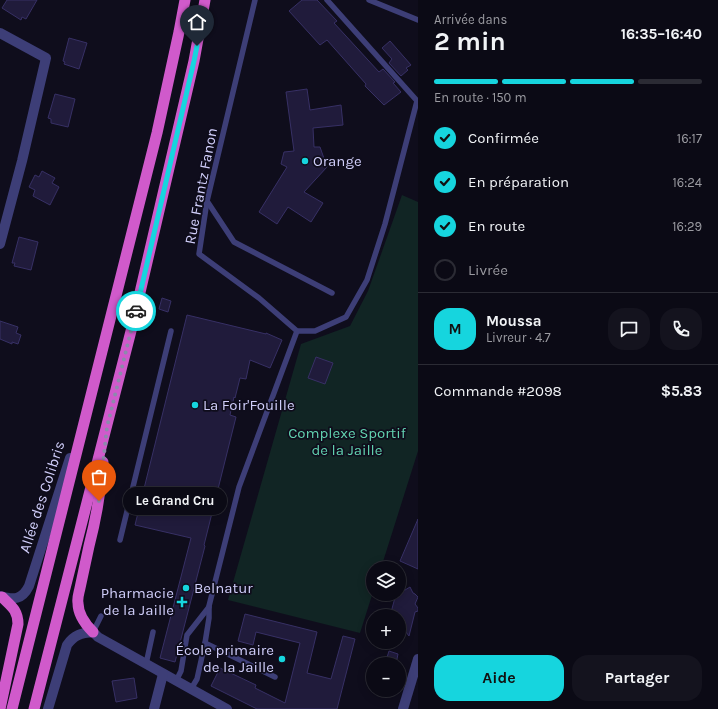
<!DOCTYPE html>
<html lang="fr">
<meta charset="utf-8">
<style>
:root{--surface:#0b0a15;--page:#14131e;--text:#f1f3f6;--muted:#9a9aa0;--line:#2b2b34;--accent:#16d5de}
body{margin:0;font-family:Karla,sans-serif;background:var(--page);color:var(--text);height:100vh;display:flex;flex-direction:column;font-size:15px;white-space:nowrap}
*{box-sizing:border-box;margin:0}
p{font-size:13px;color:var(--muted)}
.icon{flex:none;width:22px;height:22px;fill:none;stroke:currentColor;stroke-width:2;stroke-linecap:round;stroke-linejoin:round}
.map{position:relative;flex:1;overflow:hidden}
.side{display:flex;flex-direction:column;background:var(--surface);width:300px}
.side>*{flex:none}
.tools{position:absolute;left:366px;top:561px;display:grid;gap:8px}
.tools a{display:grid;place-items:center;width:40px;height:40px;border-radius:50%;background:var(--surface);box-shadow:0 2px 10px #0003,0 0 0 1px var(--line);font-size:20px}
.pin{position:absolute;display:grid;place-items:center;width:34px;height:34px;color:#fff;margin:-41px -17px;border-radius:50% 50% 50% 0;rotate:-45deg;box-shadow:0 0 4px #0007}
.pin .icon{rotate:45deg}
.courier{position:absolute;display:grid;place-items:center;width:40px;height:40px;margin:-20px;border:3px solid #16d5de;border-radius:50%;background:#fff;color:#222;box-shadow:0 1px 5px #0007}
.bubble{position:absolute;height:28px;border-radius:14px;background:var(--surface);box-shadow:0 2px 10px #0003,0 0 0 1px var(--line);font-size:13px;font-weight:700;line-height:28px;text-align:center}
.head em{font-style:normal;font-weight:700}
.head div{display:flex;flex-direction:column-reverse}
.head{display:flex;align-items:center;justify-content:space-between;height:68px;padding:0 16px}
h1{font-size:26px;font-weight:700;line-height:30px}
.bar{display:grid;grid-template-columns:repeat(4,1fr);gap:6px 4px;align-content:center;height:48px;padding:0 16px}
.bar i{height:5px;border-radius:3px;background:var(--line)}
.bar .on{background:var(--accent)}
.bar p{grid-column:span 4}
.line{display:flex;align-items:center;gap:10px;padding:0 16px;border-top:1px solid var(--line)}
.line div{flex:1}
.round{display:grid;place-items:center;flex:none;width:42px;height:42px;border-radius:16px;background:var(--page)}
ol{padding:0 16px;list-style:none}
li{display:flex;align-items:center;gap:12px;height:44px}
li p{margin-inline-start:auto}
li .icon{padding:4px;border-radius:50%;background:var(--accent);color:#111;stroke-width:4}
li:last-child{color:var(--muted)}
li i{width:22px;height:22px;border:2px solid var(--line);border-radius:50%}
.action{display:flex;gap:8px;margin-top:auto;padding:8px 16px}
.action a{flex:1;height:46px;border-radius:16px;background:var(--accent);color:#111;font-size:16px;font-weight:700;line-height:46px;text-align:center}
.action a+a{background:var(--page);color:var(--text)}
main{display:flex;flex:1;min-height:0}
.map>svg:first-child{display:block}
</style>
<main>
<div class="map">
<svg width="418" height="709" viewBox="0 0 418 709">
<rect width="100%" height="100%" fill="#0f0d1c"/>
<polygon fill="#112524" points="402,195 418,202 418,451 381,568 373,568 373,592 360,633 228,600 301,344 350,326 368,291"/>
<g fill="#201b3b" stroke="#373065">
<polygon points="7,0 37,0 26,19 22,17 21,20 2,8"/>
<polygon points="302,0 317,0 337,21 334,23 379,72 383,69 395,82 393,83 401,92 384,105 365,86 366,84 327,40 320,45 289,11"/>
<polygon points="69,38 87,43 79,69 64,64 65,62 63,61"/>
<polygon points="390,41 411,65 406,68 408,70 401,76 389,63 392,59 382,48"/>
<polygon points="307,89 310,110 341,105 343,125 313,128 314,147 320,147 327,167 304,192 323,203 311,222 288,207 277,224 259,212 287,167 281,164 284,152 294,151 286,92"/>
<polygon points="55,94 75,99 68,127 51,123 51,119 48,118"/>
<polygon points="42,171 55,178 52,183 59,187 50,205 33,196 35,190 29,187 35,175 39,177"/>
<polygon points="19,237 38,242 31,270 14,266 15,263 12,263"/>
<polygon points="162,298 171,301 168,312 159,309"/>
<polygon points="187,315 266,334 266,333 282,340 270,368 250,360 246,379 240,378 235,398 234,397 230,415 236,417 204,545 205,546 175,662 160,658 191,538 135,525"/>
<polygon points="0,321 18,327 16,333 21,335 18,344 12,342 12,344 0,339"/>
<polygon points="316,357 333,363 325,384 308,378"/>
<polygon points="418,519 418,569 400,561"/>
<polygon points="410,587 413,593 415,594 418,597 415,604 418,608 418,611 415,612 409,636 399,623 399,616 390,616 396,594 399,594 399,592 403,590 405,590"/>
<polygon points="245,614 317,632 307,673 331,679 343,636 355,639 337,709 257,709 211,686 220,668 256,685 255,688 285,703 300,643 256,632 253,645 238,641"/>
<polygon points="389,651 398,654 396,664 385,664"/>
<polygon points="134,678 137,698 116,702 112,681"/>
</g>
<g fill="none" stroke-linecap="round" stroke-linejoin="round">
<g stroke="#3d3e77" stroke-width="5.5">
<polyline points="255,0 207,201 199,254 259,298 297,331 315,331 346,317 367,280 385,224 417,101"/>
<polyline points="327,0 418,102"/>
<polyline points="369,0 418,20"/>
<polyline points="207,201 234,242 332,293"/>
<polyline points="120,540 171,331"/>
<polyline points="93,632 101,616"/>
<polyline points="205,643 275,677"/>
<polyline points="146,664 153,632"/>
<polyline points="176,681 181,671 187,635 209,607"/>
<polyline points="191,689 197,679 205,643 209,618 209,606 239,487 297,331"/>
</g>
<g stroke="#3d3e77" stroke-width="10">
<polyline points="0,33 46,58 22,161 0,244"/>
<path d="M0,596C14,600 22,600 29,586L70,458"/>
<path d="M48,709L67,645C74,635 81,633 93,632L98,637L227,709"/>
<polyline points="154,709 163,674"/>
<polyline points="403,709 418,659"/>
</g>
<g stroke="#d05acb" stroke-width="11">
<path d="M93,632C85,624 78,615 78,603C77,598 79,593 80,588C83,574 86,560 89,546C96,519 101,491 103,462"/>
<path d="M0,709L18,624C18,610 11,606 2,597"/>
<polyline points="12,709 157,133 179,32 185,0"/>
<polyline points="34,709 131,331 194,61 205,0"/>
</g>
</g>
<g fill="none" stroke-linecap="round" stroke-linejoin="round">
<polyline stroke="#8c8aac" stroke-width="4" stroke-dasharray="0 7.2" points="99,501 107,427 136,311"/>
<polyline stroke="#16d5de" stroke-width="5" points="136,311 194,61 197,46"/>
</g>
<g fill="#16d5de" stroke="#0f0d1c" stroke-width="1.5">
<circle cx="305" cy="161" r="4"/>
<circle cx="195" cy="405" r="4"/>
<circle cx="186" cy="588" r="4"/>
<path d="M180 596h4v4h4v4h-4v4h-4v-4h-4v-4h4z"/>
<circle cx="282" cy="659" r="4"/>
</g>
<g text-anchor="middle" stroke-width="3.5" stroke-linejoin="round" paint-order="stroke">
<g font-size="15" fill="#d0cefa" stroke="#0f0d1c" text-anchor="start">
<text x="313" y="166">Orange</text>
<text x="203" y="410">La Foir'Fouille</text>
<text x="194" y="593">Belnatur</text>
<text x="174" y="598" text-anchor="end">Pharmacie<tspan x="174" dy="17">de la Jaille</tspan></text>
<text x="274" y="655" text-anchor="end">École primaire<tspan x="274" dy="17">de la Jaille</tspan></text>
</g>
<g font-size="15" fill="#d0cefa" stroke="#0f0d1c">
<text transform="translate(201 186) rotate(-79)" y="5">Rue Frantz Fanon</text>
<text transform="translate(42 497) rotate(-72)" y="5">Allée des Colibris</text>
</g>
<g font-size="15" fill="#62d2b0" stroke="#0f0d1c">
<text x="347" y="438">Complexe Sportif<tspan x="347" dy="17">de la Jaille</tspan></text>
</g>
</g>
</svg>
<div class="tools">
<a><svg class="icon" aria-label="layers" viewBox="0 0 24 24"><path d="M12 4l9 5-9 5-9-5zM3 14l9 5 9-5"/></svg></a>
<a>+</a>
<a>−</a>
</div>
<div class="pin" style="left:99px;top:501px;background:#ea580c"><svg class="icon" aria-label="bag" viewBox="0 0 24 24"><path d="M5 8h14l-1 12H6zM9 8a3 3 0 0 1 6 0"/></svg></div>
<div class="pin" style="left:197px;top:46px;background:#1f2937"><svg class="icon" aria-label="home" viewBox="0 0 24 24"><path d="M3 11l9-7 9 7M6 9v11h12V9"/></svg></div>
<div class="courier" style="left:136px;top:311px"><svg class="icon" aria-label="car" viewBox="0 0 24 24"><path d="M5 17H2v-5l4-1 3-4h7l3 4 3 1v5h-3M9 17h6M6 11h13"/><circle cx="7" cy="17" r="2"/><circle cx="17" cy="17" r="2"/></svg></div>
<div class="bubble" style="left:123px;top:487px;width:104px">Le Grand Cru</div>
</div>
<section class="side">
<div class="head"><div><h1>2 min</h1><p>Arrivée dans</p></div><em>16:35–16:40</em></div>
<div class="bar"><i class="on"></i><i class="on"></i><i class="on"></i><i></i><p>En route · 150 m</p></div>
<ol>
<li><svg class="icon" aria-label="check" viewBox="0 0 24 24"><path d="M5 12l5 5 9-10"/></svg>Confirmée<p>16:17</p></li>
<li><svg class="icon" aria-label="check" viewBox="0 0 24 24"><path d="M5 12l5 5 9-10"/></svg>En préparation<p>16:24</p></li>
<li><svg class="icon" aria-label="check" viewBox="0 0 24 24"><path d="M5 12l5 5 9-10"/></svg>En route<p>16:29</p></li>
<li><i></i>Livrée</li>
</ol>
<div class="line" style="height:72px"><b class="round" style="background:var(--accent);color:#111">M</b><div><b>Moussa</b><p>Livreur · 4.7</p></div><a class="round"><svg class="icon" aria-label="chat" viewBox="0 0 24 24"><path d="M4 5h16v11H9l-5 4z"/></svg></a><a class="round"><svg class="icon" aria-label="phone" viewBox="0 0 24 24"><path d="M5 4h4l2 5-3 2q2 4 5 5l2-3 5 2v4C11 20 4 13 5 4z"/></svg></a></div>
<div class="line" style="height:52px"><div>Commande #2098</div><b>$5.83</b></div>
<div class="action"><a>Aide</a><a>Partager</a></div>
</section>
</main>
